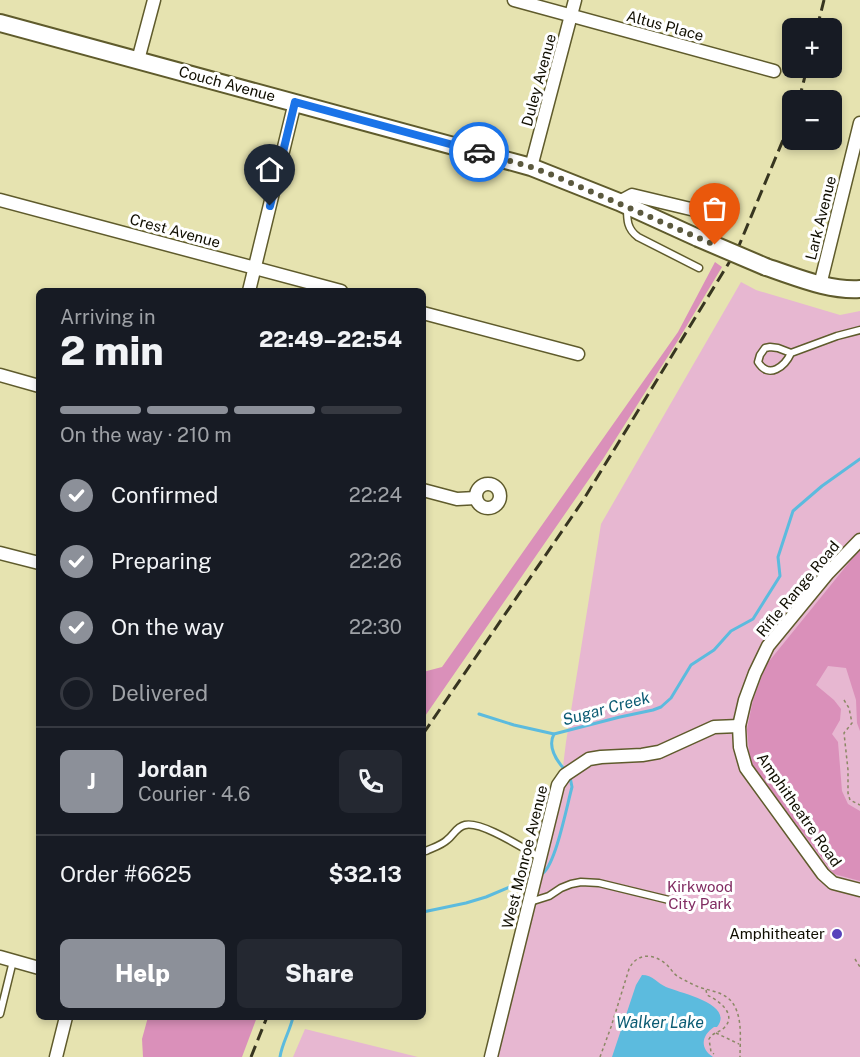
<!DOCTYPE html>
<meta charset="utf-8">
<style>
:root{--surface:#171b24;--page:#242831;--text:#f1f3f6;--muted:#9ea1a6;--line:#363941;--accent:#8c9099}
body{margin:0;font-family:"Public Sans",sans-serif;background:var(--page);color:var(--text);height:100vh;display:flex;flex-direction:column;font-size:22px;white-space:nowrap}
*{box-sizing:border-box;margin:0}
p{font-size:20px;color:var(--muted)}
.icon{flex:none;width:33px;height:33px;fill:none;stroke:currentColor;stroke-width:2;stroke-linecap:round;stroke-linejoin:round}
.map{position:relative;flex:1;overflow:hidden}
.sheet{position:absolute;left:36px;top:288px;width:390px;height:732px;display:flex;flex-direction:column;background:var(--surface);border-radius:9px;box-shadow:0 3px 9px #0003}
.sheet>*{flex:none}
.controls{position:absolute;left:782px;top:18px;display:grid;gap:12px}
.controls a{display:grid;place-items:center;width:60px;height:60px;border-radius:9px;background:var(--surface);box-shadow:0 3px 9px #0003;font-size:30px}
.pin{position:absolute;display:grid;place-items:center;width:51px;height:51px;color:#fff;margin:-62px -26px;border-radius:50% 50% 50% 0;rotate:-45deg;box-shadow:0 0 6px #0007}
.pin .icon{rotate:45deg}
.courier{position:absolute;display:grid;place-items:center;width:60px;height:60px;margin:-30px;border:4px solid #1a73e8;border-radius:50%;background:#fff;color:#222;box-shadow:0 2px 8px #0007}
.headline em{font-style:normal;font-weight:800}
.headline div{display:flex;flex-direction:column-reverse}
.headline{display:flex;align-items:center;justify-content:space-between;height:102px;padding:0 24px}
h1{font-size:39px;font-weight:800;line-height:45px}
.bar{display:grid;grid-template-columns:repeat(4,1fr);gap:9px 6px;align-content:center;height:72px;padding:0 24px}
.bar i{height:8px;border-radius:4px;background:var(--line)}
.bar .on{background:var(--accent)}
.bar p{grid-column:span 4}
.line{display:flex;align-items:center;gap:15px;padding:0 24px;border-top:2px solid var(--line)}
.line div{flex:1}
.round{display:grid;place-items:center;flex:none;width:63px;height:63px;border-radius:9px;background:var(--page)}
ol{padding:0 24px;list-style:none}
li{display:flex;align-items:center;gap:18px;height:66px}
li p{margin-inline-start:auto}
li .icon{padding:6px;border-radius:50%;background:var(--accent);color:#fff;stroke-width:4}
li:last-child{color:var(--muted)}
li i{width:33px;height:33px;border:3px solid var(--line);border-radius:50%}
.cta{display:flex;gap:12px;margin-top:auto;padding:12px 24px}
.cta a{flex:1;height:69px;border-radius:9px;background:var(--accent);color:#fff;font-size:24px;font-weight:800;line-height:69px;text-align:center}
.cta a+a{background:var(--page);color:var(--text)}
.map>svg:first-child{display:block}
</style>
<div class="map">
<svg width="860" height="1057" viewBox="0 0 860 1057">
<rect width="100%" height="100%" fill="#e6e3b0"/>
<g fill="#e7b7d1">
<polygon points="741,282 756,290 840,315 860,311 860,1057 496,1057 560,791 566,742 601,524"/>
<polygon points="305,1029 418,1057 293,1057"/>
</g>
<g fill="#da90ba">
<polygon points="715,262 722,267 677,342 603,459 423,719 423,672 442,667 678,332"/>
<polygon points="860,549 860,731 857,723 856,700 846,668 828,666 816,685 834,700 841,709 840,720 832,734 838,742 842,791 848,804 860,811 860,881 834,874 750,763 747,729 753,700 766,665"/>
<polygon points="148,1017 257,1017 242,1057 143,1057 142,1039"/>
</g>
<path fill="#5cbbde" d="M642,975C653,975 657,983 666,987C680,993 735,1004 717,1027H714C702,1035 699,1048 713,1057H612L636,985Z"/>
<g fill="none" stroke-linecap="round" stroke-linejoin="round">
<g stroke="#5cbbde" stroke-width="3">
<polyline points="479,714 514,725 554,734 620,717 653,710 661,707 671,698 691,665 714,650 731,631 753,619 780,576 778,557 793,511 822,486 860,459"/>
<path d="M554,734C547,747 556,760 565,770"/>
<path d="M543,873C556,863 567,805 572,787L570,777"/>
<polyline points="423,912 466,903 486,897 526,880"/>
<path d="M280,1057C282,1043 290,1031 293,1017"/>
</g>
<g stroke="#5f5b2c" stroke-width="9">
<g id="lane">
<path d="M627,207C627,220 627,229 638,237L699,268"/>
<path d="M791,353C785,366 769,380 758,362L760,355L765,348L770,347L778,348L791,353L837,336L860,330"/>
<path d="M426,851C432,848 442,845 447,840C454,835 456,827 465,825C482,821 524,849 539,857"/>
<polyline points="530,902 549,896 561,888 571,884 581,882 599,883 673,901"/>
<polyline points="0,1014 13,961"/>
</g>
</g>
<g stroke="#5f5b2c" stroke-width="15">
<g id="street">
<polyline points="514,0 774,71"/>
<polyline points="138,60 154,0"/>
<polyline points="531,167 575,0"/>
<polyline points="0,200 341,291"/>
<polyline points="619,202 632,195 720,216"/>
<polyline points="820,285 860,123"/>
<polyline points="249,291 295,102"/>
<polyline points="423,313 578,354"/>
<polyline points="0,375 39,386"/>
<circle cx="488" cy="496" r="12"/>
<polyline points="423,490 457,499 476,498"/>
<polyline points="860,540 828,573 768,646 755,673 745,700 739,726 740,747 746,768 823,874 833,883 860,890"/>
<polyline points="0,553 39,563"/>
<polyline points="0,957 39,968"/>
<polyline points="56,1057 66,1017"/>
<polyline points="491,1057 558,785 565,775 589,759 601,757 642,755 659,752 714,727 739,726"/>
</g>
</g>
<g stroke="#5f5b2c" stroke-width="20">
<g id="secondary">
<polyline points="0,23 531,167 619,202 698,238"/>
<path d="M766,267C797,277 828,291 860,289"/>
</g>
</g>
<g stroke="#8b8865" stroke-width="1.5" stroke-dasharray="3 3" stroke-linecap="butt">
<polyline points="844,700 849,708 852,723 844,733 848,770 848,793 850,800 860,805"/>
<polyline points="855,959 860,967"/>
<path d="M706,990L707,995C718,1000 738,1014 724,1028C719,1033 713,1032 709,1039L711,1052L714,1054"/>
<polyline points="716,1033 739,1044"/>
<path d="M600,1057L611,1027L629,969C637,952 655,953 668,966C671,969 673,973 677,976C682,979 688,982 694,985C706,991 722,990 732,1002C743,1017 740,1039 740,1057"/>
</g>
<use href="#lane" stroke="#fff" stroke-width="6"/>
<use href="#street" stroke="#fff" stroke-width="12"/>
<use href="#secondary" stroke="#fff" stroke-width="16"/>
<g stroke="#373520" stroke-width="3" stroke-dasharray="12 6" stroke-linecap="butt">
<polyline points="817,28 824,0"/>
<polyline points="799,100 807,68"/>
<polyline points="423,734 582,502 738,248 783,140 792,102"/>
<polyline points="251,1057 267,1017"/>
</g>
<g stroke="#5f5b2c" stroke-width="20" stroke-linecap="butt">
<polyline id="secondary-bridge" points="698,238 766,267"/>
</g>
<use href="#secondary-bridge" stroke="#fff" stroke-width="16"/>
</g>
<g fill="none" stroke-linecap="round" stroke-linejoin="round">
<polyline stroke="#5b593e" stroke-width="6" stroke-dasharray="0 10.8" points="479,152 531,167 555,176 715,245"/>
<polyline stroke="#1a73e8" stroke-width="8" points="270,206 295,102 479,152"/>
</g>
<circle fill="#5743bb" stroke="#fff" stroke-width="2" cx="837" cy="934" r="6"/>
<g text-anchor="middle" stroke-width="6" stroke-linejoin="round" paint-order="stroke">
<g font-size="15" fill="#100e00" stroke="#fff">
<text transform="translate(665 26) rotate(15)" y="5">Altus Place</text>
<text transform="translate(539 80) rotate(-75)" y="5">Duley Avenue</text>
<text transform="translate(227 84) rotate(15)" y="5">Couch Avenue</text>
<text transform="translate(821 218) rotate(-76)" y="5">Lark Avenue</text>
<text transform="translate(175 231) rotate(15)" y="5">Crest Avenue</text>
<text transform="translate(798 589) rotate(-50)" y="5">Rifle Range Road</text>
<text transform="translate(799 810) rotate(55)" y="5">Amphitheatre Road</text>
<text transform="translate(525 857) rotate(-76)" y="5">West Monroe Avenue</text>
</g>
<g font-size="15" fill="#812c62" stroke="#fff">
<text x="700" y="892">Kirkwood<tspan x="700" dy="17">City Park</tspan></text>
</g>
<g font-size="15" fill="#100e00" stroke="#fff" text-anchor="end">
<text x="825" y="939">Amphitheater</text>
</g>
<g font-size="16" font-style="italic" fill="#0b5b73" stroke="#fff">
<text transform="translate(606 708) rotate(-15)" y="6">Sugar Creek</text>
<text x="660" y="1028">Walker Lake</text>
</g>
</g>
</svg>
<div class="controls">
<a>+</a>
<a>−</a>
</div>
<div class="pin" style="left:715px;top:245px;background:#ea580c"><svg class="icon" aria-label="bag" viewBox="0 0 24 24"><path d="M5 8h14l-1 12H6zM9 8a3 3 0 0 1 6 0"/></svg></div>
<div class="pin" style="left:270px;top:206px;background:#1f2937"><svg class="icon" aria-label="home" viewBox="0 0 24 24"><path d="M3 11l9-7 9 7M6 9v11h12V9"/></svg></div>
<div class="courier" style="left:479px;top:152px"><svg class="icon" aria-label="car" viewBox="0 0 24 24"><path d="M5 17H2v-5l4-1 3-4h7l3 4 3 1v5h-3M9 17h6M6 11h13"/><circle cx="7" cy="17" r="2"/><circle cx="17" cy="17" r="2"/></svg></div>
<section class="sheet">
<div class="headline"><div><h1>2 min</h1><p>Arriving in</p></div><em>22:49–22:54</em></div>
<div class="bar"><i class="on"></i><i class="on"></i><i class="on"></i><i></i><p>On the way · 210 m</p></div>
<ol>
<li><svg class="icon" aria-label="check" viewBox="0 0 24 24"><path d="M5 12l5 5 9-10"/></svg>Confirmed<p>22:24</p></li>
<li><svg class="icon" aria-label="check" viewBox="0 0 24 24"><path d="M5 12l5 5 9-10"/></svg>Preparing<p>22:26</p></li>
<li><svg class="icon" aria-label="check" viewBox="0 0 24 24"><path d="M5 12l5 5 9-10"/></svg>On the way<p>22:30</p></li>
<li><i></i>Delivered</li>
</ol>
<div class="line" style="height:108px"><b class="round" style="background:var(--accent);color:#fff">J</b><div><b>Jordan</b><p>Courier · 4.6</p></div><a class="round"><svg class="icon" aria-label="phone" viewBox="0 0 24 24"><path d="M5 4h4l2 5-3 2q2 4 5 5l2-3 5 2v4C11 20 4 13 5 4z"/></svg></a></div>
<div class="line" style="height:78px"><div>Order #6625</div><b>$32.13</b></div>
<div class="cta"><a>Help</a><a>Share</a></div>
</section>
</div>
